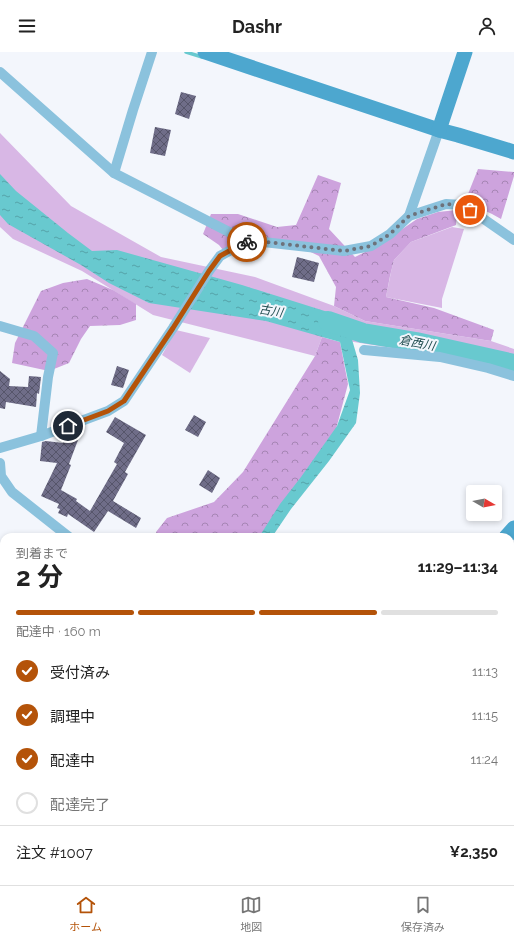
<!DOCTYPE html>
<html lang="ja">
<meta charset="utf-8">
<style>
:root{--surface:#fff;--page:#f2f2f2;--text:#222;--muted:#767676;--line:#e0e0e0;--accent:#b45309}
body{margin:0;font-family:Raleway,"Noto Sans JP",sans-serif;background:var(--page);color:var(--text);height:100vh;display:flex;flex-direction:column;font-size:15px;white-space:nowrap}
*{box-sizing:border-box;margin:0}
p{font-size:13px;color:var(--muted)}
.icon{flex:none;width:22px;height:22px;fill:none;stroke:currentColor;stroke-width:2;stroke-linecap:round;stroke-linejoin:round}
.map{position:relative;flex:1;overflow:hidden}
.drawer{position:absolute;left:0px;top:481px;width:514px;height:352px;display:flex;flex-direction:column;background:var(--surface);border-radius:12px 12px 0 0;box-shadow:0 2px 6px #0003}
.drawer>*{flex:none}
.needle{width:26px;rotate:99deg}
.fabs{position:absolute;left:466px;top:433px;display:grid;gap:8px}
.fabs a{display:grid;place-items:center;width:36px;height:36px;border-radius:4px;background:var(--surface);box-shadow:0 2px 6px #0003;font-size:20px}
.pin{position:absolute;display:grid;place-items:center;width:34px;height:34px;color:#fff;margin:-17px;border:2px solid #fff;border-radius:50%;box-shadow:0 1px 4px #0007}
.courier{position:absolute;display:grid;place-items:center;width:40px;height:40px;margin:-20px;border:3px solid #b45309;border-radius:50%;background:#fff;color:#222;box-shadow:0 1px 5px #0007}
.headline em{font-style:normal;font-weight:700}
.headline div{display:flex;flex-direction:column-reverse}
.headline{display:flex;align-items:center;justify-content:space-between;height:68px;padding:0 16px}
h1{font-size:26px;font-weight:700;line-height:30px}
.bar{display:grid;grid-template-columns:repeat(4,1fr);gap:6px 4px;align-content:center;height:48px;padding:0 16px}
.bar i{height:5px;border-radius:3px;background:var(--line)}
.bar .current{background:var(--accent)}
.bar p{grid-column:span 4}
.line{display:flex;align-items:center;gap:10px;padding:0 16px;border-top:1px solid var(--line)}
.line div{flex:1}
ol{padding:0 16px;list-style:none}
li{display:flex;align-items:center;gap:12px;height:44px}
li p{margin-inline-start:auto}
li .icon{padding:4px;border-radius:50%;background:var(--accent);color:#fff;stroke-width:4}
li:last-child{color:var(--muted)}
li i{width:22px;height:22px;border:2px solid var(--line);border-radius:50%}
header{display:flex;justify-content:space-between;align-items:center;height:52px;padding:0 16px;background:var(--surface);font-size:18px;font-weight:700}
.menu{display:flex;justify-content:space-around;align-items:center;height:56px;border-top:1px solid var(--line);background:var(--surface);font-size:11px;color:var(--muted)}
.menu a{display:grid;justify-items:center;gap:2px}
.menu .current{color:var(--accent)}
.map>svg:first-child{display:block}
</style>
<header><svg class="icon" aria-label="menu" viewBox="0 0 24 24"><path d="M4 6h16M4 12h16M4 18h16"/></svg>Dashr<svg class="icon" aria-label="person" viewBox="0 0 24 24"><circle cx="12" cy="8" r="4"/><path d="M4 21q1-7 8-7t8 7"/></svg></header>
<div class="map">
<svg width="514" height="833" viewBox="0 0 514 833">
<defs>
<pattern id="forest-crowns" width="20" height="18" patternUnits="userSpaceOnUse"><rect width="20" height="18" fill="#cda3dd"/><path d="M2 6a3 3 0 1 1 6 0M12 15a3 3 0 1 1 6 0" fill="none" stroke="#a685b4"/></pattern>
<pattern id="water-ripples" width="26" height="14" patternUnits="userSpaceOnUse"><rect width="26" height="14" fill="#68c9cf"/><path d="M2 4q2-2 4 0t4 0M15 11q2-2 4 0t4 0" fill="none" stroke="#55a3a9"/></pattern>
<pattern id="building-cross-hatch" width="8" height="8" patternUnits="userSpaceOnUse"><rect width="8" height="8" fill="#6f6d88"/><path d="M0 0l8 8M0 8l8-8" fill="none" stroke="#56556a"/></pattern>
</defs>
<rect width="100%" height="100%" fill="#f3f6fc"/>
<g fill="#d8b7e5">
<polygon points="0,81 71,154 161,205 255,225 334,254 365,269 491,289 514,297 514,320 462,305 417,297 392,296 322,285 315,304 153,263 82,219 13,187 0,175"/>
<polygon points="452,175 464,177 442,247 442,256 386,245 391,220 394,208 411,190"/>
<polygon points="176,278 210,286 190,321 162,303"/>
<polygon points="0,681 4,681 4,722 0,721"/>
<polygon points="133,829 231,829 230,833 142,833"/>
</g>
<g fill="url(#forest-crowns)">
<polygon points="478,117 514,120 514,124 501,167 492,162 477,155 466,147"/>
<polygon points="318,123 341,131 329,177 355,205 379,193 417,167 438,160 457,158 456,173 411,190 394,208 390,224 386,245 434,256 494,278 491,289 365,269 334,254 336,235 319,204 296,193 249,190 223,198 219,193 203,182 211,162 238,162 277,175 296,173"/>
<polygon points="87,227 113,238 136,252 136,268 120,273 90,274 81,287 69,311 49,319 12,311 15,291 41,239 63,231"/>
<polygon points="322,285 340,290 348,332 335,381 259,485 187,485 184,484 182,485 158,485 156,480 167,466 214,450 243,420 315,304"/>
</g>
<polygon fill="url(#water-ripples)" points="0,122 16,139 68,181 92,199 117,198 242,233 331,261 355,274 351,284 358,308 360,341 356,371 329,409 291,457 272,485 259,485 280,452 301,425 337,374 350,338 340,290 266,269 149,251 109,231 81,213 8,172 0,163"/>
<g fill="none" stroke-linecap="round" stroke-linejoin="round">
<g stroke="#68c9cf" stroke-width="3.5">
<polyline points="186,0 202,5"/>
<polyline points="264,833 266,829"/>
</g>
<g stroke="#68c9cf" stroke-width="20">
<polyline points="328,269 363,281 416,290 514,312"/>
<polyline points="0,702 4,703"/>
</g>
</g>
<g fill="url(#building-cross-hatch)">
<polygon points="181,40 196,44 189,67 175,62"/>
<polygon points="155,75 171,78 165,104 150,101"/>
<polygon points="297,205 319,211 314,230 292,225"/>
<polygon points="117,314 129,318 123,336 111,333"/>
<polygon points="0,319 10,327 9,334 28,335 29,324 41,325 39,342 37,341 36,355 6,350 5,357 0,356"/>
<polygon points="194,363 206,370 198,385 185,378"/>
<polygon points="115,365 146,383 125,420 128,422 113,449 141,466 136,476 108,459 94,480 68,462 67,465 58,461 60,457 57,456 59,452 41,444 57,411 40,409 42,390 46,389 63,391 66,383 78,388 69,412 71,413 61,438 77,447 76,449 90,459 117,412 114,410 124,391 106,380"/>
<polygon points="208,418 220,426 212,441 199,433"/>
</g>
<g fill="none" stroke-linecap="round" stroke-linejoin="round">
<g stroke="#8bc2dd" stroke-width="10">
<polyline points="0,20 114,121 233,182 242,192"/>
<polyline points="114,121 133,58 152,0"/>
<polyline points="409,164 439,78"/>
<polyline points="0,274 34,284 53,301 48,325 41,384"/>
<polyline points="364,298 440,305 488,316 514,324"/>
<polyline points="0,396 41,384 108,359 124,349 173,276 209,219 220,204 242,192 254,189 344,199 371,194 390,182 409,164 446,152 462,153 478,163 514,188"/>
<polyline points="0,411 1,424 12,440 69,485"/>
<polyline points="0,724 4,724"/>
<polyline points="481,833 481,829"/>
</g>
<g stroke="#4da7cf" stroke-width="15">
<polyline points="205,0 439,78 458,83 514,100"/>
<polyline points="439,78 465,0"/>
<polyline points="506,485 514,476"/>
<polyline points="0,669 4,669"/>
<polyline points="510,760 514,760"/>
<polyline points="248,833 250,829"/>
</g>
</g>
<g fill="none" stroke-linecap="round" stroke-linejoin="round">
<polyline stroke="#6d727b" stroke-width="4" stroke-dasharray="0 7.2" points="247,190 254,189 266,190 344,199 371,194 390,182 409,164 446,152 462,153 470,158"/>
<polyline stroke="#b45309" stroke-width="5" points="68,374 108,359 124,349 173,276 209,219 220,204 242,192 247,190"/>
</g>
<g text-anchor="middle" stroke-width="4" stroke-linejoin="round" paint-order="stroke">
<g font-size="12" font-style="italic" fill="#234f52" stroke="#f3f6fc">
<text transform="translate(271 259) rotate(9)" y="4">古川</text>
<text transform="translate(417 291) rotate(11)" y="4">倉西川</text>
</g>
</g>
</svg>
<div class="fabs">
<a><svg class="needle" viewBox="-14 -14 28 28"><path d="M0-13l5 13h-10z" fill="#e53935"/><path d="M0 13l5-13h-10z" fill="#767676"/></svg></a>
</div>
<div class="pin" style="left:470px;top:158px;background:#ea580c"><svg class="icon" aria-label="bag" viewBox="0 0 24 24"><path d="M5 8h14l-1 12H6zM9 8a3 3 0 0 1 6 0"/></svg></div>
<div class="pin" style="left:68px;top:374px;background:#1f2937"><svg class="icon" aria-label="home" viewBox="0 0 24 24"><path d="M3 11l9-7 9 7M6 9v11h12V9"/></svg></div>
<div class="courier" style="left:247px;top:190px"><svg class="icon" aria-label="bike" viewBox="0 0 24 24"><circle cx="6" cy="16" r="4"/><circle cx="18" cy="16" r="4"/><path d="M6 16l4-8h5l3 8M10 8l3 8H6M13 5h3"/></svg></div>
<section class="drawer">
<div class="headline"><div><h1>2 分</h1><p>到着まで</p></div><em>11:29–11:34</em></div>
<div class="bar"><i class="current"></i><i class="current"></i><i class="current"></i><i></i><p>配達中 · 160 m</p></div>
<ol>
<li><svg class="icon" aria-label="check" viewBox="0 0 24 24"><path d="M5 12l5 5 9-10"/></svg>受付済み<p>11:13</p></li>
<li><svg class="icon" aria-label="check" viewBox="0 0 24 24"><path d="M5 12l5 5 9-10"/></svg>調理中<p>11:15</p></li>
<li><svg class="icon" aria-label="check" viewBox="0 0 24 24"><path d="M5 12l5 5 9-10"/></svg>配達中<p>11:24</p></li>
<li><i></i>配達完了</li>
</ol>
<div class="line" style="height:52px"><div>注文 #1007</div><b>¥2,350</b></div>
</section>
</div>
<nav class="menu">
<a class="current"><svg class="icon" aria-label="home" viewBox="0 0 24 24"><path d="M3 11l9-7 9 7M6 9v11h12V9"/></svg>ホーム</a>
<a><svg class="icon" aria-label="map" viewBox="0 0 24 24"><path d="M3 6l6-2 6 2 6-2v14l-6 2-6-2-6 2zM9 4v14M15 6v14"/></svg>地図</a>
<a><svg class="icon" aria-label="saved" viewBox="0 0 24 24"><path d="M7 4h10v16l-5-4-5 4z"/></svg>保存済み</a>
</nav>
